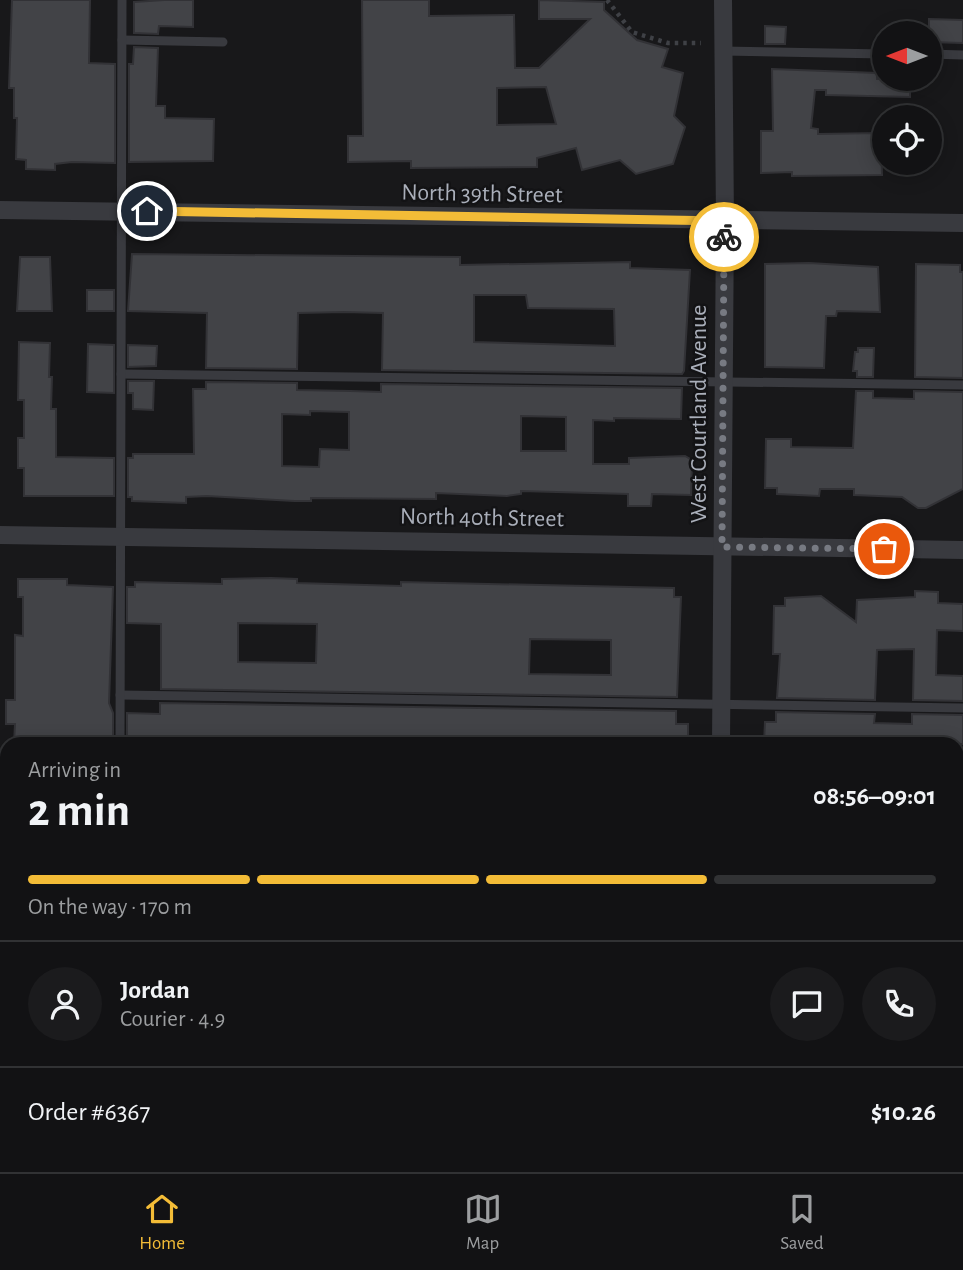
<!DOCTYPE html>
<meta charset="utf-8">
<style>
:root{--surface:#121214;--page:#1b1b1d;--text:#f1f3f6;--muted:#9c9ea0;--line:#313234;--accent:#f3bc37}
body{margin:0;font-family:"Alegreya Sans",sans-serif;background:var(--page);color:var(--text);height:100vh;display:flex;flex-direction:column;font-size:26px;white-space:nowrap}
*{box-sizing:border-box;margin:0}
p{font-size:23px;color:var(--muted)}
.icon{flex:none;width:38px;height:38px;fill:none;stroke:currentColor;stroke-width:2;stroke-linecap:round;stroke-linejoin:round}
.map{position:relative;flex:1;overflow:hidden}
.panel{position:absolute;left:0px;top:737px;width:964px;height:436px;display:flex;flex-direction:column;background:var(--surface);border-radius:21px 21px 0 0;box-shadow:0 4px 18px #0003,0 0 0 2px var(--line)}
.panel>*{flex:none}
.needle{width:46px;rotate:270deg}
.controls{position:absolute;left:872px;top:21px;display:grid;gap:14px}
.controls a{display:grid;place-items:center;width:70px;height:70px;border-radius:50%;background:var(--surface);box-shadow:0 4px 18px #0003,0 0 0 2px var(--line);font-size:35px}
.pin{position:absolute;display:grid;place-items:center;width:60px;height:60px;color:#fff;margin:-30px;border:4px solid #fff;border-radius:50%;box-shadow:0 2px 7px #0007}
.courier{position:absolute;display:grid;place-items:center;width:70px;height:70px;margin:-35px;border:5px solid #f3bc37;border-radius:50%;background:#fff;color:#222;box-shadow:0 2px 9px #0007}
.overview em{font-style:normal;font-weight:700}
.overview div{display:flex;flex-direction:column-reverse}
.overview{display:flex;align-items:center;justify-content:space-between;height:119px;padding:0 28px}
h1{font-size:46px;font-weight:700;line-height:52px}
.bar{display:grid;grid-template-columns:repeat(4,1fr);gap:10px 7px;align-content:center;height:84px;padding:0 28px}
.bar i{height:9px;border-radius:5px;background:var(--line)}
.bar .current{background:var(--accent)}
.bar p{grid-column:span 4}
.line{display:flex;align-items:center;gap:18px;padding:0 28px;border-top:2px solid var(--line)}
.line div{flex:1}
.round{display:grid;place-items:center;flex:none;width:74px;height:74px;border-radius:37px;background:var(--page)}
.menu{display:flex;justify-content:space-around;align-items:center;height:98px;border-top:2px solid var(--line);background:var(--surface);font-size:19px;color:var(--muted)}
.menu a{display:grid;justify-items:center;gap:4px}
.menu .current{color:var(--accent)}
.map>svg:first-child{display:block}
</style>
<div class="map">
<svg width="963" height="1172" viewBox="0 0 963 1172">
<rect width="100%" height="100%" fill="#18181a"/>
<g fill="#424347" stroke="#323236" stroke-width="2" fill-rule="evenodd">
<polygon points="12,0 90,0 89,63 115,64 115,163 72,162 55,164 55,170 26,169 26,160 16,159 17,118 14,118 14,88 9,88"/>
<polygon points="164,0 193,0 193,27 159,26 158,34 134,33 134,2"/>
<path d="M362,0H429V16L514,15L515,68H539L590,19H539V0L604,2V10L637,40L668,49L662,67L683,73L674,116L685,127L673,164L636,174L620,160L582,170L576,148L537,158V167L411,168V161L348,162V136H363ZM546,87L556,124L497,125V88Z"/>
<polygon points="929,19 963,20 963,43 929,42"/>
<polygon points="765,26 786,27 785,44 765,44"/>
<polygon points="134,47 158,48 156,106 165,106 165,118 214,119 213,161 129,162 129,64 133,64"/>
<polygon points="772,69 877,73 877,79 910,79 910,97 826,95 826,90 815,90 811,128 818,129 818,134 881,133 882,175 792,176 792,172 761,173 761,131 773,131"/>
<path d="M132,254L460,257V265L630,262V268L690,270L684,371L682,374L382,370L383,313L344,312L298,313L297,369L206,368L207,313L128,311ZM474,295H526L528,308L614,309L615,346L474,342Z"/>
<polygon points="20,257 50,257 52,311 17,311"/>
<polygon points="809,263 878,267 880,312 837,311 836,316 826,316 824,368 765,367 765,264"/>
<polygon points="916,264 960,265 960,272 963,272 963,378 915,377"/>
<rect x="87" y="290" width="27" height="21"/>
<polygon points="19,342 50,343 49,377 52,377 51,409 56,409 56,457 114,458 114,496 24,496 24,468 18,468 18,438 24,438 24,400 18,400"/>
<polygon points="88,344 114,345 114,393 87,392"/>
<polygon points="128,345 157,346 156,366 128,367"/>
<polygon points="858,348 874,348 873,377 857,377 857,371 853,371 855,352 858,352"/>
<polygon points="128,381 154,381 153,410 133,409 133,393 128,393"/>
<path d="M206,382L297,383V390L351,391L381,392V384L682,388L681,419L614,418V421L593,420V464H629V458L685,456L692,460L691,495L652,494L651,506H628V494L521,491V494L507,496L436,493V499L311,498V501H294L207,496L186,497V503L132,501V497H128V458H133V454H194L193,389H206ZM310,411L349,412V450L320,449L319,467L282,466V414L310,415ZM521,416L566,417V451H521Z"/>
<polygon points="856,391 873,391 873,398 914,399 914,391 963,392 963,489 926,508 918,508 902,497 854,495 854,489 820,489 819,496 777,494 777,488 765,488 766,439 791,439 791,447 853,448"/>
<path d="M271,578L297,579V583L401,586V582L674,588V597H681L677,697L161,689V624L127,623V587H135V582L222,584V579ZM238,623L317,624L316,663L238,662ZM530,639L611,640V675L529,674Z"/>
<polygon points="18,579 67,579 67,585 113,587 109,703 113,713 113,736 110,736 110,744 14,744 15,724 6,724 6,700 15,700 15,635 23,636 23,597 18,597"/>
<polygon points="915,591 938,592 938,603 963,604 963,631 937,630 936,675 963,676 963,701 913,700 914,649 877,650 875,700 777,698 780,654 773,654 774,606 785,606 785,598 821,596 856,622 857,600 915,597"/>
<polygon points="160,703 676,711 676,724 688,724 688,744 527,744 438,740 379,744 127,736 127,713 160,714"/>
<polygon points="776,712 875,714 874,723 912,724 912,714 963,715 963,744 764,743 765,722 776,722"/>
</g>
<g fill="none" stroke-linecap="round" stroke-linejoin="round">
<polyline stroke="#3f4146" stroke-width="4.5" stroke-dasharray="3.5 5" stroke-linecap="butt" points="607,0 632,32 668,43 701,43"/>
<g stroke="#393a3f" stroke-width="9">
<polyline points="122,40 223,42"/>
<polyline points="723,51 884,54"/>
<polyline points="929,54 963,55"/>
<polyline points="121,374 963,385"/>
<polyline points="120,695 963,708"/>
<polyline points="120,744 122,0"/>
<polyline points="957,1041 963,1041"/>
<polyline points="119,1172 119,1166"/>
</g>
<g stroke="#393a3f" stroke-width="18">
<polyline points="0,210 963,223"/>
<polyline points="0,535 963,550"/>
<polyline points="721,744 725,221 723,0"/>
<polyline points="0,863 7,863"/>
<polyline points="957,873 963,873"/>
<polyline points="724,1172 724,1166"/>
</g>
</g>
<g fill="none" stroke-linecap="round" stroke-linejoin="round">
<polyline stroke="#777a82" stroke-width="7" stroke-dasharray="0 12.6" points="724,237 722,547 884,549"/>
<polyline stroke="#f3bc37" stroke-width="9" points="147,211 725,221 724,237"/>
</g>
<g text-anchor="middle" stroke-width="5" stroke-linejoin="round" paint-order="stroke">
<g font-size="24" fill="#aaafba" stroke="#131315">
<text transform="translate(482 193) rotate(1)" y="8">North 39th Street</text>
<text transform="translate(698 414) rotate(-90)" y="8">West Courtland Avenue</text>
<text transform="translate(482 517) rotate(1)" y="8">North 40th Street</text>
</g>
</g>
</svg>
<div class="controls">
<a><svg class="needle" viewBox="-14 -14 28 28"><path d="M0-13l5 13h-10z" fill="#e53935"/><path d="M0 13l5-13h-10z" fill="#9c9ea0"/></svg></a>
<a><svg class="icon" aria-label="locate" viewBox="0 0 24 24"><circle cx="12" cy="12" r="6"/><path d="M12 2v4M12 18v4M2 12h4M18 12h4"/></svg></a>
</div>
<div class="pin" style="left:884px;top:549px;background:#ea580c"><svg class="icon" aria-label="bag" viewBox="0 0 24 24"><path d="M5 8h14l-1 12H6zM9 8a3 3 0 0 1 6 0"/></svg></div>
<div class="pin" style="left:147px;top:211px;background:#1f2937"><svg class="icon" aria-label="home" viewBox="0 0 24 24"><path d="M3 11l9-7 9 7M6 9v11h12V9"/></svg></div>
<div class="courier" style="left:724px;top:237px"><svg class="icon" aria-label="bike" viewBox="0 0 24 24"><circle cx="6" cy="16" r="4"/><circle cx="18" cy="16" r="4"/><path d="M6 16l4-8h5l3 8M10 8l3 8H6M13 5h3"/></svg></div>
<section class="panel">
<div class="overview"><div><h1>2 min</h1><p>Arriving in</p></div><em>08:56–09:01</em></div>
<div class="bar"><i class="current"></i><i class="current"></i><i class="current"></i><i></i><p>On the way · 170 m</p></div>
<div class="line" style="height:126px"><a class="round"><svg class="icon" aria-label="person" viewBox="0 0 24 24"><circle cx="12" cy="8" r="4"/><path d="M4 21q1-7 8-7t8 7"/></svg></a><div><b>Jordan</b><p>Courier · 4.9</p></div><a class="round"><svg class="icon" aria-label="chat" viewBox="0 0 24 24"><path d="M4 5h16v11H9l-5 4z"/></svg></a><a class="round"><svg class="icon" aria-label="phone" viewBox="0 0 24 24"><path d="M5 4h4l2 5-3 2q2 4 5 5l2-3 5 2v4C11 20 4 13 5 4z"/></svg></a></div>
<div class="line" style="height:91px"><div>Order #6367</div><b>$10.26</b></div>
</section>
</div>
<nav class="menu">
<a class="current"><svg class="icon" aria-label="home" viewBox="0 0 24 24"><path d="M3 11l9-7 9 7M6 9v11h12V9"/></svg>Home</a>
<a><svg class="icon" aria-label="map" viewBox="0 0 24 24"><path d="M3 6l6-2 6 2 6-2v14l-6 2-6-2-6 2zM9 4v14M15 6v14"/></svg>Map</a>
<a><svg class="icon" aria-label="saved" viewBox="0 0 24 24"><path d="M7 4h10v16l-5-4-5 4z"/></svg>Saved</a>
</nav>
